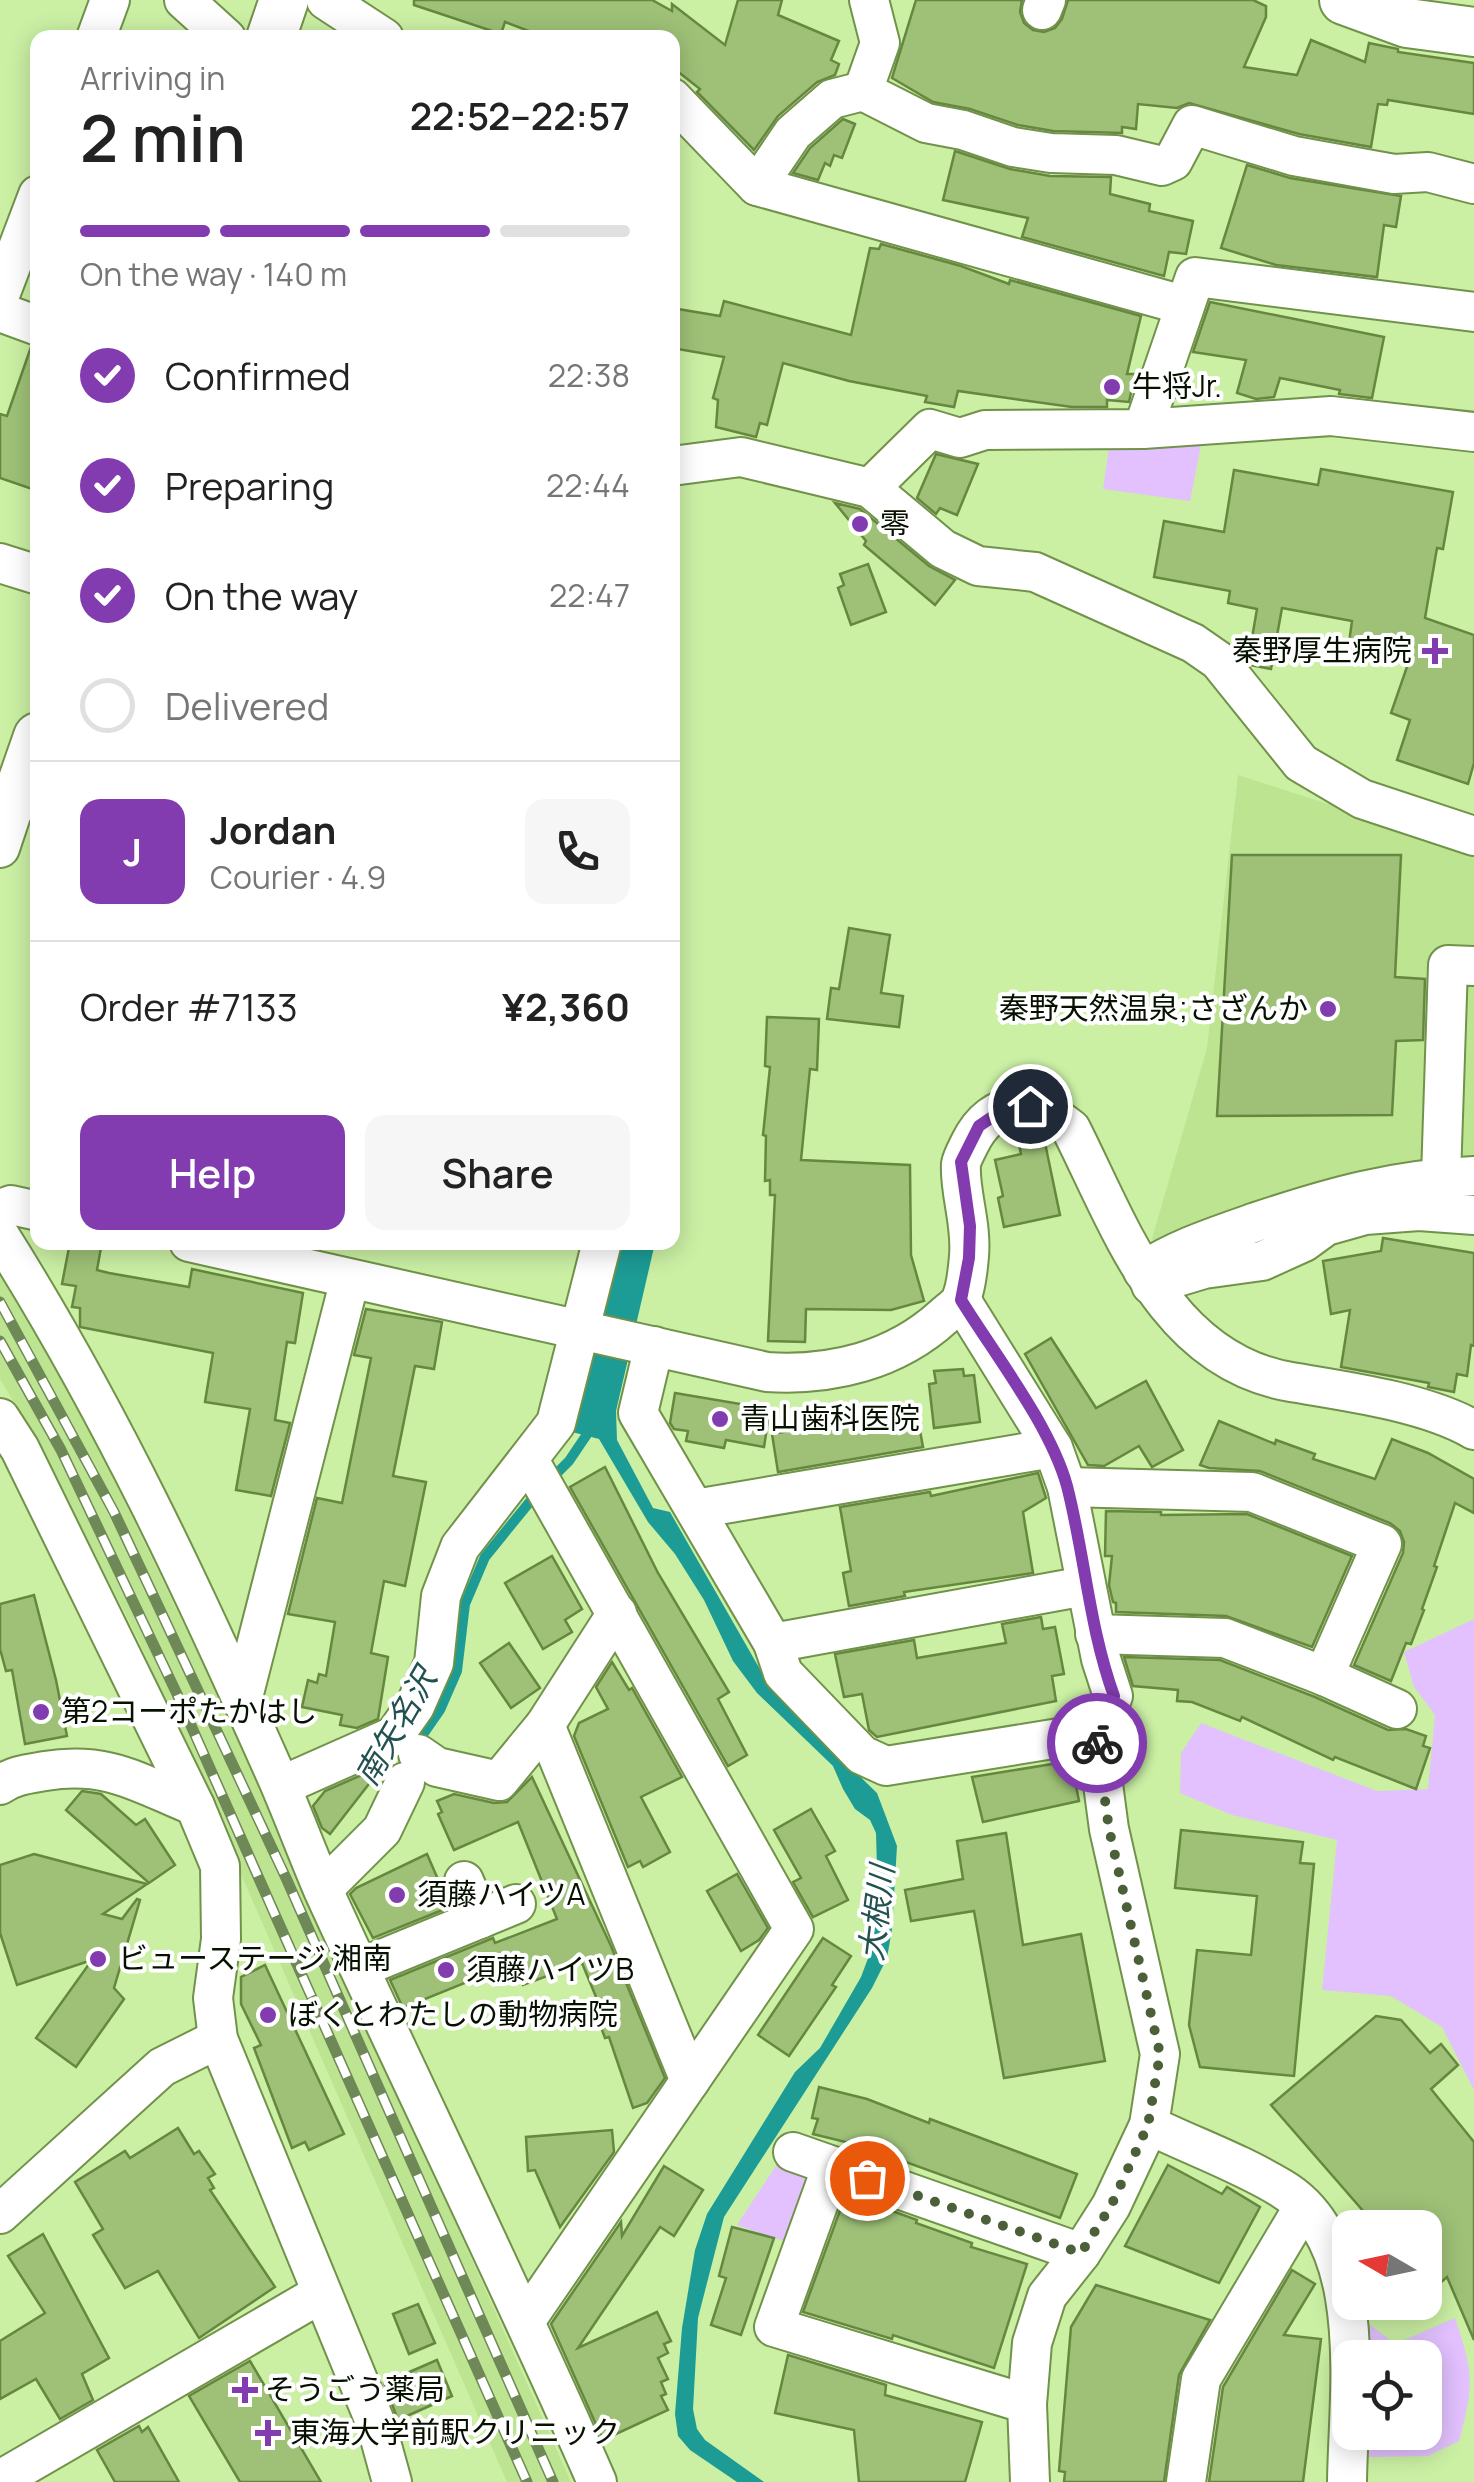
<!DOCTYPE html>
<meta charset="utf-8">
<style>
:root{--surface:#fff;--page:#f6f6f6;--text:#222;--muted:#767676;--line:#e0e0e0;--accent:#823caf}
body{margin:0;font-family:Manrope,"Noto Sans JP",sans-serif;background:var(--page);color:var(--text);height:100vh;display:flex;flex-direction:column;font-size:38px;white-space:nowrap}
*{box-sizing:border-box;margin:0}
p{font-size:32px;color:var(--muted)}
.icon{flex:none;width:55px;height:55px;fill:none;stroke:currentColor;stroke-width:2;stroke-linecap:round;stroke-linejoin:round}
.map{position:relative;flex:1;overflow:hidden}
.sheet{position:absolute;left:30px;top:30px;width:650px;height:1220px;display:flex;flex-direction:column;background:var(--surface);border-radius:20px;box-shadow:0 5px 25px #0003}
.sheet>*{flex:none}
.needle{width:65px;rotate:279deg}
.fabs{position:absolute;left:1332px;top:2210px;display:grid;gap:20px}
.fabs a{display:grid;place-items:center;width:110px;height:110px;border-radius:20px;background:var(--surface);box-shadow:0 5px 25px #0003;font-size:50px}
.pin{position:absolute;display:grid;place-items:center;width:85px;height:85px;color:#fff;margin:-42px;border:5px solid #fff;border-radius:50%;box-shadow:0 2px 10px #0007}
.courier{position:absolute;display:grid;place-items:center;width:100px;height:100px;margin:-50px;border:8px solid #823caf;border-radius:50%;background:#fff;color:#222;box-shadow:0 2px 12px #0007}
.head em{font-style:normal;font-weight:600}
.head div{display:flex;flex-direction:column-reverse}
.head{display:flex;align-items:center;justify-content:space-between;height:170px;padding:0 50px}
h1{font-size:65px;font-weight:600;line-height:75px}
.bar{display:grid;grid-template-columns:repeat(4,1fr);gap:15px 10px;align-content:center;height:120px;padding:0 50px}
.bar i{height:12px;border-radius:8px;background:var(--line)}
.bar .active{background:var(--accent)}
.bar p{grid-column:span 4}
.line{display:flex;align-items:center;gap:25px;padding:0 50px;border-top:2px solid var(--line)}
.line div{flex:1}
.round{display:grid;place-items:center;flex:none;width:105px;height:105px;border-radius:20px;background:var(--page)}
ol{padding:0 50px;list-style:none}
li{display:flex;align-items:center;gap:30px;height:110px}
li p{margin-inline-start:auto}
li .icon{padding:10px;border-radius:50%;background:var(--accent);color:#fff;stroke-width:4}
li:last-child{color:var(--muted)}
li i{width:55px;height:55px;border:5px solid var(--line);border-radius:50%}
.button{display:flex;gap:20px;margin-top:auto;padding:20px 50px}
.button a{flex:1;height:115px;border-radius:20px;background:var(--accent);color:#fff;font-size:40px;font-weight:600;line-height:115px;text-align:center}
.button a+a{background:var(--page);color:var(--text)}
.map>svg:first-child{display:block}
</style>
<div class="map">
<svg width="1474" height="2482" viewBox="0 0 1474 2482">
<rect width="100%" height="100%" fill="#cbf0a4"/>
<g fill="#bce491">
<polygon points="1238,775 1474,851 1474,1203 1284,1235 1179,1265 1152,1239 1207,1048"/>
<polygon points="0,1267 42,1337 91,1432 251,1764 571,2482 507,2482 138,1639 47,1459 0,1379"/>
</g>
<g fill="#e2c1fe">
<polygon points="1203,435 1190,501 1103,489 1110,440"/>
<polygon points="1474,1619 1474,2090 1442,2027 1391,1996 1322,1990 1337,1840 1232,1815 1180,1793 1181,1753 1201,1723 1377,1791 1428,1789 1435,1715 1414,1687 1404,1652"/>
<polygon points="779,2161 806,2170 812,2182 790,2243 737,2225"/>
<path d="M1455,2318C1474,2374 1474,2385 1459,2441L1428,2456L1367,2457L1366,2433L1425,2432V2358L1365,2357L1364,2320L1395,2344Z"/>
</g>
<polygon fill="#1c9c95" points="620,1243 655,1243 616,1411 617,1440 653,1508 670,1512 773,1692 877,1793 897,1846 892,1929 887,1958 872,1988 724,2217 698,2318 693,2409 697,2429 705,2440 764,2482 737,2482 690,2450 678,2436 675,2414 682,2328 695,2250 707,2214 795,2072 820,2048 861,1977 870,1953 878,1904 876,1833 870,1820 855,1809 843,1789 833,1766 757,1693 733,1661 704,1600 675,1554 648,1522 599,1439 572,1432"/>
<polygon fill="#cbf0a4" points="239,0 292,0 322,20 316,38 298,38 264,18 236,9"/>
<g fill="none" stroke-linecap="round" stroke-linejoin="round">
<g stroke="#1c9c95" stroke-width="10">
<polyline points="549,1481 569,1461 594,1424"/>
<polyline points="415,1746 440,1710 457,1671 465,1604 485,1557 537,1493"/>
</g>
</g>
<g fill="#9ec177" stroke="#66873f" stroke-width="2.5">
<polygon points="414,0 652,0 672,11 672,4 725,45 738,0 782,0 778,15 839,41 831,60 839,64 835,75 817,82 778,116 754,150 697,92 700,89 672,67 672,38 547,38 505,22 501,34 414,5"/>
<polygon points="916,0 1022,0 1020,12 1024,23 1033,30 1044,32 1055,28 1062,19 1068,0 1253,0 1266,6 1266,17 1244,67 1297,75 1311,40 1365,62 1369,43 1398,49 1398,52 1474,63 1474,114 1388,100 1387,105 1378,104 1371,147 1299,134 1189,103 1177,108 1138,104 1136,129 1122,127 1122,133 1053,131 1018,125 970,109 933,102 892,78"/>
<polygon points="843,119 855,124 842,158 834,155 830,166 825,163 818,180 793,173 810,148"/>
<polygon points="955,151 1010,169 1050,176 1111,177 1110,194 1150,204 1149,211 1193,221 1186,254 1169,252 1164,276 1022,237 1028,218 943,200"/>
<polygon points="1247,165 1290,178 1401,196 1396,227 1384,225 1377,277 1276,265 1221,248"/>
<polygon points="881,244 961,266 1009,284 1010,280 1141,316 1127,374 1135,374 1129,402 1107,400 1107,407 1072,407 958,391 954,407 925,402 927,396 849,381 783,363 767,425 760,423 756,437 716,427 718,400 713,398 724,357 672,348 672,308 720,316 724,301 851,335 870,248 879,249"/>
<polygon points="1210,302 1384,337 1372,398 1339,394 1340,390 1280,378 1274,397 1256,399 1237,393 1246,360 1193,352"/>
<polygon points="31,347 38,348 38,491 0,478 0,414 7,416"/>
<polygon points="936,454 978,464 957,515 940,508 936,514 917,498"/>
<polygon points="1321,469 1453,492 1443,549 1437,548 1425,618 1474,635 1474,763 1468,784 1397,760 1410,720 1391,713 1409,661 1348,650 1352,621 1282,608 1271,669 1251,665 1248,661 1257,609 1228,603 1230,591 1154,577 1164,521 1224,532 1234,470 1318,485"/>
<polygon points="835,503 860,509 929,566 955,580 935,605 864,545 866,541"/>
<polygon points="868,564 886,612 851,625 838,588 844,585 840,574"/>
<polygon points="1232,855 1401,855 1395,977 1425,979 1423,1040 1396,1041 1392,1115 1217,1116"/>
<polygon points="849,928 890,935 881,993 903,996 899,1027 827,1019 831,988 839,989"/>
<polygon points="767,1017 819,1019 817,1070 810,1069 801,1160 910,1165 911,1255 924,1301 891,1310 806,1309 805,1342 768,1341 775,1195 770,1195 770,1180 765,1181 766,1136 763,1135 770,1067 765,1066"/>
<polygon points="1016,1130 1031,1132 1045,1143 1060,1215 1004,1227 998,1198 1003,1196 995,1160 1021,1154"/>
<polygon points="1383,1238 1474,1253 1474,1346 1471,1345 1467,1376 1457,1374 1454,1392 1428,1387 1429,1383 1341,1367 1350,1310 1331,1314 1323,1261 1381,1251"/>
<polygon points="70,1242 102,1242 97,1270 109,1273 189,1287 192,1269 303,1293 295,1343 287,1342 275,1420 290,1423 271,1496 236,1490 250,1409 205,1402 213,1353 80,1327 80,1308 72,1307 76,1286 62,1284"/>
<polygon points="366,1309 442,1322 434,1369 415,1366 393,1476 426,1482 405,1586 384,1581 371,1653 388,1657 378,1719 357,1728 340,1725 342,1715 302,1707 308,1680 317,1683 319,1674 326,1676 335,1622 288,1614 317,1498 342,1503 371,1358 354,1355"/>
<polygon points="1051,1338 1096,1408 1146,1381 1183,1450 1152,1467 1139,1446 1104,1466 1088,1465 1025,1354"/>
<polygon points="963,1369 964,1376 974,1375 980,1422 934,1428 929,1384 936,1383 934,1371"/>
<polygon points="675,1393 770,1409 764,1447 726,1440 724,1448 686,1441 688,1431 674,1429 670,1423"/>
<polygon points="916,1409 923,1447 778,1472 772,1434"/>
<polygon points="1219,1421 1275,1444 1276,1440 1315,1454 1313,1459 1375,1479 1392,1439 1428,1453 1474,1479 1474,1513 1455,1503 1434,1566 1437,1567 1422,1609 1424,1610 1411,1644 1406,1643 1391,1681 1354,1665 1403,1553 1404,1542 1400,1531 1390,1523 1260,1471 1209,1468 1200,1465"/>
<polygon points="605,1467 658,1573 729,1692 718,1699 747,1755 728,1766 570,1487"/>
<polygon points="1038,1473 1046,1498 1023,1512 1033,1573 904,1592 905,1596 849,1606 843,1573 851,1571 840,1507 930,1492 931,1496"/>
<polygon points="1106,1511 1161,1512 1161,1515 1247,1514 1352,1556 1312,1647 1226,1616 1116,1612 1116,1603 1113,1602 1109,1585 1112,1556 1105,1556"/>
<polygon points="552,1556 582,1609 565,1620 572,1632 543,1649 505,1583"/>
<polygon points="34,1595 56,1680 67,1736 25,1744 12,1670 6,1671 0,1649 0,1604"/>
<polygon points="1041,1617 1043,1629 1055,1627 1064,1674 1052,1676 1056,1701 877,1737 869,1730 862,1694 844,1697 835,1654 914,1640 917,1658 1006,1643 1002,1624"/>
<polygon points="509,1643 540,1688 511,1708 480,1663"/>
<polygon points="1124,1657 1220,1660 1315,1697 1388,1730 1406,1729 1426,1736 1423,1746 1430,1748 1416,1789 1335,1757 1333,1760 1242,1717 1240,1721 1192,1702 1177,1701 1178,1690 1133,1686"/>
<polygon points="612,1662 629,1690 632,1688 682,1777 641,1797 670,1852 643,1867 640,1861 628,1867 574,1736 579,1723 608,1709 596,1687"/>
<polygon points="1071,1761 1079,1801 983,1822 972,1777"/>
<polygon points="364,1774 372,1780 330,1834 322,1828 313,1806 325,1791"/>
<polygon points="532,1777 611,1946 665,2078 647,2103 633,2108 609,2037 605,2038 595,2011 601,2009 582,1963 523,1985 514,1963 403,2008 390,1980 493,1938 495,1943 557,1919 518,1822 454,1850 438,1814 442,1812 437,1801 454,1794 494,1803 507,1802"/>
<polygon points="82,1791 101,1794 136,1825 145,1819 175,1865 149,1883 66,1810"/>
<polygon points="811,1809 835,1851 826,1856 848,1900 813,1917 793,1882 801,1878 774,1830"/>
<polygon points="1181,1830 1303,1842 1300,1863 1314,1864 1294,2076 1200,2067 1189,2025 1197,1950 1251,1955 1257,1896 1175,1888"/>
<polygon points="1006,1833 1023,1945 1081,1934 1105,2061 1004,2078 974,1911 911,1921 905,1890 963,1879 957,1841"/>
<polygon points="34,1854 147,1884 103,1914 122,1919 137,1899 140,1900 114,1988 124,1999 76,2067 36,2038 92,1960 17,1985 0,1933 0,1865"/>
<polygon points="427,1854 450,1907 373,1938 350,1894 356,1888"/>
<polygon points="737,1874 768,1928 759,1940 741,1951 707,1891"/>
<polygon points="823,1938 851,1956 832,1985 836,1987 789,2056 758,2035"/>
<polygon points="265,1965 344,2134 309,2150 305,2142 292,2148 254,2048 261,2045 241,2004 241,1977"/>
<polygon points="1376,2016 1401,2020 1430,2053 1441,2044 1458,2065 1431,2089 1474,2142 1474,2340 1447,2277 1425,2296 1425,2228 1378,2228 1271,2105"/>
<polygon points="819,2087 867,2099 929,2123 930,2119 1077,2174 1060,2218 895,2158 893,2163 852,2149 854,2144 813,2134 818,2119 812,2118"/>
<polygon points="178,2128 194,2154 199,2151 215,2174 208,2178 214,2188 210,2190 275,2287 199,2338 158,2271 125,2288 93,2235 103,2229 75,2182 125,2151 130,2158"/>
<polygon points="612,2130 614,2152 560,2227 535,2170 528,2171 526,2137"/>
<polygon points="1168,2165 1222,2194 1227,2187 1260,2207 1219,2283 1125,2246"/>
<polygon points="664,2166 703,2190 674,2236 660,2227 578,2348 657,2312 671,2341 664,2344 668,2353 658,2358 668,2379 661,2382 666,2394 661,2396 668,2410 603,2440 551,2324 621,2222 622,2236"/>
<polygon points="846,2194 917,2220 916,2223 972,2243 971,2247 1027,2264 994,2368 893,2335 892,2339 803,2312"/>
<polygon points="732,2227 774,2238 741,2335 711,2325 726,2278 719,2276"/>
<polygon points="43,2234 109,2358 82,2374 93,2400 60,2419 36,2379 0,2399 0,2341 45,2313 8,2256"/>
<polygon points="1292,2270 1315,2284 1284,2335 1321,2339 1303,2482 1209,2482 1223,2387"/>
<polygon points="1096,2285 1210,2320 1179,2375 1164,2482 1064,2482 1065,2472 1059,2471 1071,2327"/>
<polygon points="418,2304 435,2343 409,2354 393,2314"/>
<polygon points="788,2355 886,2385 885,2395 982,2422 965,2482 859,2482 854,2430 775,2413"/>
<polygon points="437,2360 452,2396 398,2420 384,2383"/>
<polygon points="250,2361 321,2482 240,2482 189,2396"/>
<polygon points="139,2426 142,2432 148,2427 179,2482 115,2482 97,2450"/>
</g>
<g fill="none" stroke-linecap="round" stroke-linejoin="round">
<g stroke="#71924a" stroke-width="42">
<g id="minor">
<polyline points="184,0 226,38"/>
<polyline points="326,0 384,38"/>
<polyline points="869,0 880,43 863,91 926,123 963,130 1013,147 1051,153 1116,155 1162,166 1173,161 1192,125 1294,156 1394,174 1428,172 1474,184"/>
<polyline points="1042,10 1046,0"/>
<polyline points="96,38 110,0"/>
<polyline points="672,98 757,186 1183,305"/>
<polyline points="757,186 793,133 832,99 863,91"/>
<polyline points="0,295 38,195"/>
<polyline points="0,312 38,326"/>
<polyline points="1143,429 1195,277 1474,312"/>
<polyline points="672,466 741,457 870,488 943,549 978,566 1035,572 1193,643 1219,661 1301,763 1362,799 1474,836"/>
<polyline points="870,488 930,429 960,438 985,430 1143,429 1331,416 1474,432"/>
<polyline points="0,563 38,575"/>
<polyline points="0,794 16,800 0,848"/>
<polyline points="1441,1177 1448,965 1474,966"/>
<polyline points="0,1209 11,1205 38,1211"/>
<path d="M0,1236C111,1412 194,1591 278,1780C294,1817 308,1855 324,1892C414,2089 510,2283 597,2482"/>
<path d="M189,1242L767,1372C831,1376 895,1361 944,1316C948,1312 957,1306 960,1301C966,1290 968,1268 969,1256C972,1223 959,1191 961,1164C962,1158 967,1149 970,1143C993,1096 1034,1100 1071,1129C1121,1228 1165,1361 1291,1382C1345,1391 1426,1402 1474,1430"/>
<path d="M1143,1271C1178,1248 1217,1236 1256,1222C1331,1197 1395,1179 1474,1176"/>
<polyline points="1151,1285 1204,1269 1262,1261 1304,1242 1326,1226 1365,1215 1419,1211 1474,1215"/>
<polyline points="961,1300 1053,1448 1067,1487 1101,1659 1113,1696 1096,1732 1109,1829 1160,2054 1149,2125 1111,2206 1081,2253 1047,2296 1032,2343 1027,2404 1030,2482"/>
<polyline points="654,1346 638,1413 773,1643 783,1673 862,1755 886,1766 1096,1732"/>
<polyline points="0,1418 20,1449 195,1806 220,1866 221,1939 213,1998 218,2039 376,2424 392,2482"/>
<polyline points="1067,1487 1252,1492 1382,1544 1324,1676"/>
<polyline points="695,1509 1053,1448"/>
<polyline points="1095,1634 1225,1638 1324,1676 1397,1709"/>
<polyline points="773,1643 1085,1586"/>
<polyline points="242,1701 350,1279"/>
<polyline points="545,1725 690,2081"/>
<polyline points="418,1754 437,1767 499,1781 545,1725 617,1613"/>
<path d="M0,1785C14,1775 28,1774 45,1771C109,1761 138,1783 195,1806"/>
<polyline points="281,1786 394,1736 415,1706 434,1663 441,1596 460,1547 556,1423 602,1242"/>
<polyline points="464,1881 480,1919"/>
<polyline points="323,1889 382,1830 405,1782"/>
<polyline points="360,1968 516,1904"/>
<path d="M1149,2125C1192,2146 1240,2163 1281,2188C1371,2241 1348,2393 1347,2482"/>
<polyline points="793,2152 1081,2253"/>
<polyline points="832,2166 774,2327 1027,2404"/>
<polyline points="0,2214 162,2067 218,2039"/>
<polyline points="526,2320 794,1929 529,1460"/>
<polyline points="0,2480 320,2294"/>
<polyline points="1186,2482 1201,2379 1304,2206"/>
</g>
</g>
<g stroke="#71924a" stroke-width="52">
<g id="major">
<polyline points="1344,0 1407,23 1474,32"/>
<polyline points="271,38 284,0"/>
<polyline points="16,800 38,737"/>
</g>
</g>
<use href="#minor" stroke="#fff" stroke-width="38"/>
<use href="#major" stroke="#fff" stroke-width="48"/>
<g stroke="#6f8857" stroke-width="11">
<g id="rail">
<polyline points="0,1302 114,1512 286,1878 553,2482"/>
<polyline points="0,1341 61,1450 177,1694 527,2482"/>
</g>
</g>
<use href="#rail" stroke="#fff" stroke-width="8" stroke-dasharray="22" stroke-linecap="butt"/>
</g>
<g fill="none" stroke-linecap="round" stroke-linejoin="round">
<polyline stroke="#4b5f39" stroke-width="10" stroke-dasharray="0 18" points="867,2178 1081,2253 1111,2206 1148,2125 1160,2054 1109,1829 1097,1743"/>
<path stroke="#823caf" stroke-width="12" d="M1030,1106L1004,1109L979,1126L961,1162L970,1226L969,1258L961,1300C995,1355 1050,1425 1067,1486C1085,1556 1089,1627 1114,1696L1096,1732L1097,1743"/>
</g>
<g fill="#823caf" stroke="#fff" stroke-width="4">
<circle cx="1112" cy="387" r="10"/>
<circle cx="860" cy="524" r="10"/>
<path d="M1430 636h10v10h10v10h-10v10h-10v-10h-10v-10h10z"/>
<circle cx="1328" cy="1009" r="10"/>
<circle cx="720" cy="1419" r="10"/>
<circle cx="41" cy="1712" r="10"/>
<circle cx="397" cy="1895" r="10"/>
<circle cx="98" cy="1959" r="10"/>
<circle cx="446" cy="1970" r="10"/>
<circle cx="268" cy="2015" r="10"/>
<path d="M240 2375h10v10h10v10h-10v10h-10v-10h-10v-10h10z"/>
<path d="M263 2418h10v10h10v10h-10v10h-10v-10h-10v-10h10z"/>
</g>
<g text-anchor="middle" stroke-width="8" stroke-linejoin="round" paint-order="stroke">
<g font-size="30" fill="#061100" stroke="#fff" text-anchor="start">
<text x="1132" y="397">牛将Jr.</text>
<text x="880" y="534">零</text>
<text x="1412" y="661" text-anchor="end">秦野厚生病院</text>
<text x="1308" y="1019" text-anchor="end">秦野天然温泉;さざんか</text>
<text x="740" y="1429">青山歯科医院</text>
<text x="61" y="1722">第2コーポたかはし</text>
<text x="417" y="1905">須藤ハイツA</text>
<text x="118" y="1969">ビューステージ 湘南</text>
<text x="466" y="1980">須藤ハイツB</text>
<text x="288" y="2025">ぼくとわたしの動物病院</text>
<text x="265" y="2400">そうごう薬局</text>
<text x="290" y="2443">東海大学前駅クリニック</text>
</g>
<g font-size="32" font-style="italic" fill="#21524f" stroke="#fff">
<text transform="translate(396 1727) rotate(-60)" y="11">南矢名沢</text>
<text transform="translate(877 1913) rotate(-83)" y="11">大根川</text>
</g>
</g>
</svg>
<div class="fabs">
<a><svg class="needle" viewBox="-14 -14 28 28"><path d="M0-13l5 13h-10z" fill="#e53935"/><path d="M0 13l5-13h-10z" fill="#767676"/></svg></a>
<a><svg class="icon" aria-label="locate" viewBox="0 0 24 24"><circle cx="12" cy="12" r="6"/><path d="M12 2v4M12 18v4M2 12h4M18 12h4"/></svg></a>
</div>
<div class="pin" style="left:867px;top:2178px;background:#ea580c"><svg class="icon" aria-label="bag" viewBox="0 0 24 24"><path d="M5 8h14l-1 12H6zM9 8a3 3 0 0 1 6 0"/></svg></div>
<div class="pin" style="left:1030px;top:1106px;background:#1f2937"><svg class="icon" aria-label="home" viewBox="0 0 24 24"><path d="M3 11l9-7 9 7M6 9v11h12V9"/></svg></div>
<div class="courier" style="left:1097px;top:1743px"><svg class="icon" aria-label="bike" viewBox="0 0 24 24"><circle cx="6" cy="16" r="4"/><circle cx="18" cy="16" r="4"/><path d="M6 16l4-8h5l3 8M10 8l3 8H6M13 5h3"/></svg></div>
<section class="sheet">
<div class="head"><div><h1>2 min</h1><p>Arriving in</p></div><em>22:52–22:57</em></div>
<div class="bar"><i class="active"></i><i class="active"></i><i class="active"></i><i></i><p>On the way · 140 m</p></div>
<ol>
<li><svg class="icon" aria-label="check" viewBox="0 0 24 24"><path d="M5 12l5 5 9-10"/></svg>Confirmed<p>22:38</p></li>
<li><svg class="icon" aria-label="check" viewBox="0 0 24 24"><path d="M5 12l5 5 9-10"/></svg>Preparing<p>22:44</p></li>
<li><svg class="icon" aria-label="check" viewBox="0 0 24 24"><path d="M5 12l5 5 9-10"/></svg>On the way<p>22:47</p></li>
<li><i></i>Delivered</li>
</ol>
<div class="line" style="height:180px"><b class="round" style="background:var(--accent);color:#fff">J</b><div><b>Jordan</b><p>Courier · 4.9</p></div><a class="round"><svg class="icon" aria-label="phone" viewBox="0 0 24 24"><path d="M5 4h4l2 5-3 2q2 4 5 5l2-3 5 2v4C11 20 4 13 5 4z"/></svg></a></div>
<div class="line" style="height:130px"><div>Order #7133</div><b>¥2,360</b></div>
<div class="button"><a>Help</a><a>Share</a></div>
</section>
</div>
